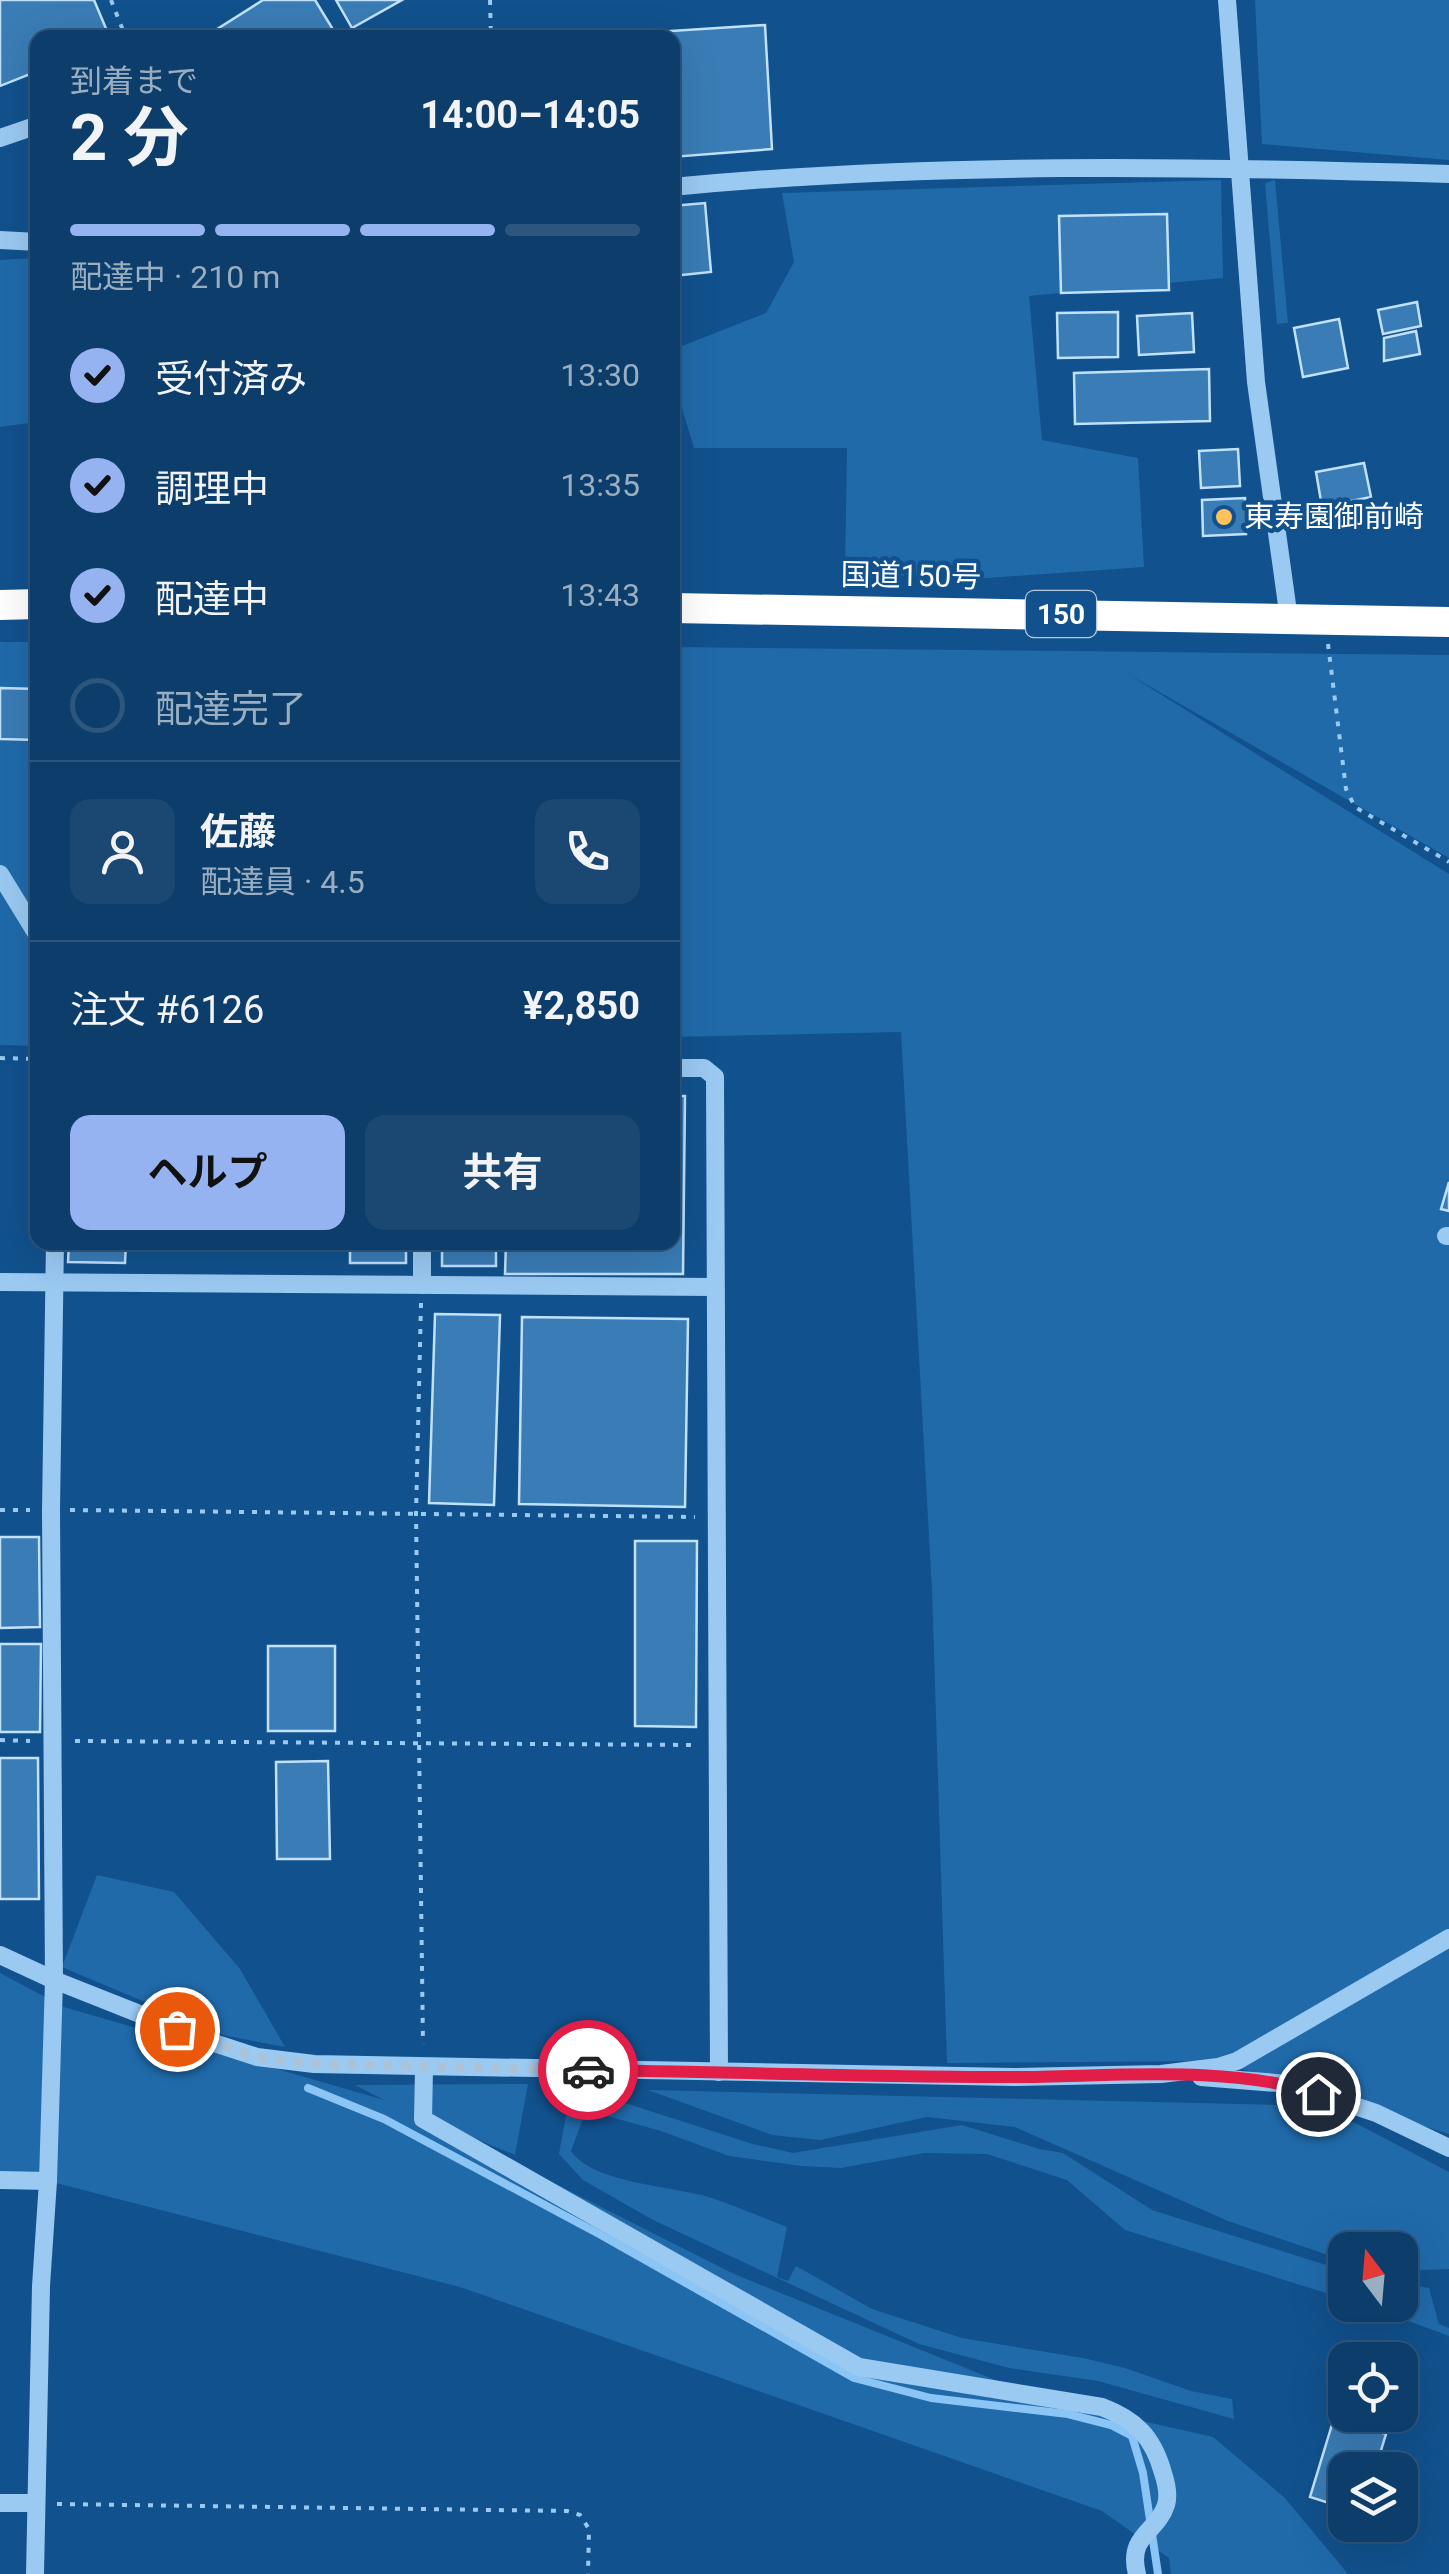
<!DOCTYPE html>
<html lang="ja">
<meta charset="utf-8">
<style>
:root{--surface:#0d3d6a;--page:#1b4872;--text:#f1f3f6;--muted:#9aaec1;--line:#2d567e;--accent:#95b2f1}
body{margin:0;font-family:Roboto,"Noto Sans JP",sans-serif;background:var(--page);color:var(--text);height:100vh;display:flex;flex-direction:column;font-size:38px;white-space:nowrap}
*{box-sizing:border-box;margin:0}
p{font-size:32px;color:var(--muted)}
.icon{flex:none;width:55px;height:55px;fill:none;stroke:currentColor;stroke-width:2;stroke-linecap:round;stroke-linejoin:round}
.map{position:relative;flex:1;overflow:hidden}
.details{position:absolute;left:30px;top:30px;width:650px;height:1220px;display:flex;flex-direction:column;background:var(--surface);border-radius:20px;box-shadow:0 10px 40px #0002,0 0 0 2px var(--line)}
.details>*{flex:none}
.needle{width:65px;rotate:344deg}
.fabs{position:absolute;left:1328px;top:2232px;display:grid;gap:20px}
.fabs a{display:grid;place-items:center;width:90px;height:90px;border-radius:20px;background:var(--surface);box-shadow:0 10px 40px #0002,0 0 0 2px var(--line);font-size:50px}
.pin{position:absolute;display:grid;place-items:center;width:85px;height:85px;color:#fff;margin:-42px;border:5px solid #fff;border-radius:50%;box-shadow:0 2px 10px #0007}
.courier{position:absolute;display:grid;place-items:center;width:100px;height:100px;margin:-50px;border:8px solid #e11d48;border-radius:50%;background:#fff;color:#222;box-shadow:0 2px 12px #0007}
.head em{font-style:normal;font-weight:700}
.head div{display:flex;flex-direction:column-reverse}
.head{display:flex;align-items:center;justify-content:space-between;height:170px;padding:0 40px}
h1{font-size:65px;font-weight:700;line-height:75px}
.bar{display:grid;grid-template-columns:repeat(4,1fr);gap:15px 10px;align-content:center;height:120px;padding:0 40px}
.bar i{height:12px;border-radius:8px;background:var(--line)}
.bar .current{background:var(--accent)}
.bar p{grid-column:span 4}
.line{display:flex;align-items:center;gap:25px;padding:0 40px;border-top:2px solid var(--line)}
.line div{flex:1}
.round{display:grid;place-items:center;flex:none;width:105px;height:105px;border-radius:20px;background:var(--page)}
ol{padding:0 40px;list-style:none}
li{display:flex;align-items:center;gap:30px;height:110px}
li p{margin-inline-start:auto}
li .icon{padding:10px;border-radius:50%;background:var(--accent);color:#111;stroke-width:4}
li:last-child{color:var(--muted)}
li i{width:55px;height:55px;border:5px solid var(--line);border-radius:50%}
.cta{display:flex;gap:20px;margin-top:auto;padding:20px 40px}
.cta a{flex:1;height:115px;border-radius:20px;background:var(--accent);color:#111;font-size:40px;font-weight:700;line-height:115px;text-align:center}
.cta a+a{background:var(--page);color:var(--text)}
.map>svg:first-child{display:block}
</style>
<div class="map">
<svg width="1449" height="2574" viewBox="0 0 1449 2574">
<rect width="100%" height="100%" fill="#11518d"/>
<g fill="#206aaa">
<polygon points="1255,0 1449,0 1449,160 1262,144"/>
<polygon points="1221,180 1223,278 1029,296 1042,440 1138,458 1144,567 987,578 845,574 847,448 694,448 673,379 672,350 766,313 794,262 782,193"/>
<polygon points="1275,180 1288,323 1277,324 1265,183"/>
<polygon points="37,258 37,422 0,427 0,260"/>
<polygon points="0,642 37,642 37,1046 0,1045"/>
<polygon points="672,647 1449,655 1449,858 1128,674 1449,874 1449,2134 1216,2061 947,2063 932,1590 901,1032 673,1037"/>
<polygon points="97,1875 174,1892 240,1969 285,2047 223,2035 62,1967"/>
<polygon points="0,1973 64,2007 384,2100 355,2085 528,2084 515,2155 419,2115 734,2274 1037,2397 1213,2437 1284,2497 1348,2574 1171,2574 1169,2558 1102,2511 460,2287 48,2181 0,2176"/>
<polygon points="648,2090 1323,2106 1449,2172 1449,2269 1400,2271 1400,2250 1345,2250 1345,2259 1331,2256 1228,2221 1015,2127 927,2117 820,2140 772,2135"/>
<path d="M590,2103H625L753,2144L793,2153L962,2125L1039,2149L1063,2153L1152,2210L1345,2271V2299L1125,2230L1067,2180L987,2154L924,2153L841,2168L801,2166L729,2156L661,2131L593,2112L582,2121L571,2151C593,2184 675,2186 712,2198C738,2207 762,2217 787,2227L777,2277L788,2281L796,2266L872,2309L962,2338L1083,2358L1125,2368L1191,2391L1232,2399L1234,2419L1098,2381L1009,2368L919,2344L653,2220L583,2180L559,2154L566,2116Z"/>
<polygon points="1400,2283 1429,2288 1439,2324 1449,2328 1449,2336 1365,2305 1400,2305"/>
</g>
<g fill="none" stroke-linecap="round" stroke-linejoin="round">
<polyline stroke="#8bc5f5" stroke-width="8" points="308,2088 384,2119 601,2235 854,2378 931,2398 1068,2414 1111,2425 1132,2436 1143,2473 1158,2574"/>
</g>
<g fill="#3a7cb6" stroke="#c1e1fd" stroke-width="2.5">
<polygon points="0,0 94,0 110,38 38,38 38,71 0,86"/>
<polygon points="263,0 315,0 337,36 203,38"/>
<polygon points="336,0 402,0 352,28"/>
<polygon points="765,25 772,149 672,157 672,38 609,35"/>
<polygon points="705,203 711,272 672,276 672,206"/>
<polygon points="1167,214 1169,290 1061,293 1059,216"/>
<polygon points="1417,302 1421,326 1383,334 1378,310"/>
<polygon points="1118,312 1118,357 1058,358 1057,313"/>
<polygon points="1192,313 1194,352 1139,355 1137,316"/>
<polygon points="1339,319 1348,368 1303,377 1294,328"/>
<polygon points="1416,331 1420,354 1384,361 1384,338"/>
<polygon points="1209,369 1210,421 1075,424 1074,373"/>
<polygon points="1238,449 1240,486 1201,488 1199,451"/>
<polygon points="1364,463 1371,497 1322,507 1316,472"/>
<polygon points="1245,498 1246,534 1203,536 1202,500"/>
<polygon points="0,688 38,689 38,740 0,739"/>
<polygon points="672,1096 685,1096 683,1274 505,1274 506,1242 672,1242"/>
<polygon points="1449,1182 1449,1211 1441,1209"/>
<polygon points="69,1242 126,1242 125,1263 68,1262"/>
<rect x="350" y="1242" width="56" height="21"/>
<rect x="442" y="1242" width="54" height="24"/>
<polygon points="435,1314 500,1315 494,1505 429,1503"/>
<polygon points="522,1317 688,1319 685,1507 519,1504"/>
<polygon points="0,1537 39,1537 40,1627 0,1628"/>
<polygon points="635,1541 697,1541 696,1727 635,1726"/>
<polygon points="0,1644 41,1644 40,1732 0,1732"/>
<rect x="268" y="1646" width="67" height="85"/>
<polygon points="0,1758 38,1758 39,1899 0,1899"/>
<polygon points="328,1761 330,1859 277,1859 276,1762"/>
<polygon points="1334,2418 1386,2434 1375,2470 1345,2470 1345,2508 1310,2497"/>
</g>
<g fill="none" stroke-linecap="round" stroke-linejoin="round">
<g stroke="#9ac9f2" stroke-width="4" stroke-dasharray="5 8" stroke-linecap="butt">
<polyline points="111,0 126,38"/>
<polyline points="490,0 491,38"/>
<polyline points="1328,644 1346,789 1355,807 1449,862"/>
<polyline points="0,1058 38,1059"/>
<polyline points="421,1303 416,1514 423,2044"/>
<polyline points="0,1510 30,1510"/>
<polyline points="70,1510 695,1517"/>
<polyline points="0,1740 30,1741"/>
<polyline points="75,1741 695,1745"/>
<polyline points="57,2504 567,2511 580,2515 589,2529 588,2574"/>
</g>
<g stroke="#9ac9f2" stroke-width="18">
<polyline points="1227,0 1256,382 1289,619"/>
<polyline points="0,138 38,125"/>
<path d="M672,187C930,162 1191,166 1449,174"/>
<polyline points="0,240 38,242"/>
<polyline points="0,874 38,936"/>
<polyline points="672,1068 704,1068 715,1077 719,2072"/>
<polyline points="1446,1236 1449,1236"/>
<polyline points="0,1282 714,1287"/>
<polyline points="422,1285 422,1242"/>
<polyline points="0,1955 54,1980 208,2041 257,2057 314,2064 1013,2077 1161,2074 1218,2067 1237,2061 1449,1938"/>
<path d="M424,2069L423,2119L859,2367L1102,2407C1136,2420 1153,2437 1163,2473C1166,2482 1169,2495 1166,2505C1157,2533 1127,2535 1137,2574"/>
<polyline points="1201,2077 1289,2084 1376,2113 1449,2148"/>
<polyline points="0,2180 48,2181"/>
<polyline points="0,2503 36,2503"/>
<polyline points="35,2574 41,2286 48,2181 54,1980 51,1510 55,1242"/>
</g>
<g stroke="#fff" stroke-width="30">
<polyline points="0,605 38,604"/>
<polyline points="672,608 1449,622"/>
</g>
</g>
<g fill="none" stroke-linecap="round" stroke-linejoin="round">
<polyline stroke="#acc2d7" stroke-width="10" stroke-dasharray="0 18" points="177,2029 257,2057 314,2064 588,2070"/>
<path stroke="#e11d48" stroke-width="12" d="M588,2070C730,2072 872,2077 1015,2077C1108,2077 1229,2064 1318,2094"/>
</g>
<circle fill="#ffc25a" stroke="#11518d" stroke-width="4" cx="1224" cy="517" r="10"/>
<g text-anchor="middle" stroke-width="9" stroke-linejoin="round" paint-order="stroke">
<rect fill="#11518d" stroke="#b8cbdd" stroke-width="2.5" x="1026" y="591" width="70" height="46" rx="8"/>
<g font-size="28" font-weight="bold" fill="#fff">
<text x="1061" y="624">150</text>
</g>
<g font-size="30" fill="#fff" stroke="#11518d" text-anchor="start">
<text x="1244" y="527">東寿園御前崎</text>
</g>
<g font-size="30" fill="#fff" stroke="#11518d">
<text transform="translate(911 576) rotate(1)" y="10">国道150号</text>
</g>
</g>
</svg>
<div class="fabs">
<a><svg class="needle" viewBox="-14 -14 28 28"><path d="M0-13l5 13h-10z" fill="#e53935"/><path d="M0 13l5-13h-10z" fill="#9aaec1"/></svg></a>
<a><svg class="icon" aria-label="locate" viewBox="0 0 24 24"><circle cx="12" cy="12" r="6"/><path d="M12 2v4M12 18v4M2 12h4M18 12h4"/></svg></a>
<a><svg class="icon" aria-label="layers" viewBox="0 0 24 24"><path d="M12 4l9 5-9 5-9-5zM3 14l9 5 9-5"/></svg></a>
</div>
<div class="pin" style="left:177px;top:2029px;background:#ea580c"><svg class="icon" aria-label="bag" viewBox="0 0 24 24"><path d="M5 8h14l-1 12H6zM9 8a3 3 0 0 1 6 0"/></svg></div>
<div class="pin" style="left:1318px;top:2094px;background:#1f2937"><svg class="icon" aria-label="home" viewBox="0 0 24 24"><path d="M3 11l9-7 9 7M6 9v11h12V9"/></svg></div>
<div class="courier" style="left:588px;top:2070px"><svg class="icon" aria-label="car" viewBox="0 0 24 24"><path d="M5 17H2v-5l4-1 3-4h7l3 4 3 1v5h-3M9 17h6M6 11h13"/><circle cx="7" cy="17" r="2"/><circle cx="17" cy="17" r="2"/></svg></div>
<section class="details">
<div class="head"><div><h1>2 分</h1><p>到着まで</p></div><em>14:00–14:05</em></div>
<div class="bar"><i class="current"></i><i class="current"></i><i class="current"></i><i></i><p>配達中 · 210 m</p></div>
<ol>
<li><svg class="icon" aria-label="check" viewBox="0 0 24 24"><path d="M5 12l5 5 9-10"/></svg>受付済み<p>13:30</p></li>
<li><svg class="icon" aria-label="check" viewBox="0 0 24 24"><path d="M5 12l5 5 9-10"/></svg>調理中<p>13:35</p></li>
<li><svg class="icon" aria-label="check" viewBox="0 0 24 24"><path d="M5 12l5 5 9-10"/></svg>配達中<p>13:43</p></li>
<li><i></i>配達完了</li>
</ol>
<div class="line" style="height:180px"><a class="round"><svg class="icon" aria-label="person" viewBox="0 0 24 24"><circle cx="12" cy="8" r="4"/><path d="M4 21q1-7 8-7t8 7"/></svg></a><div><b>佐藤</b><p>配達員 · 4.5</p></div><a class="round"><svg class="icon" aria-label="phone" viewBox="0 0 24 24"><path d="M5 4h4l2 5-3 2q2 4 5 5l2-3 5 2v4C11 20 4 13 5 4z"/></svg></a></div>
<div class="line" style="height:130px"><div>注文 #6126</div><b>¥2,850</b></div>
<div class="cta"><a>ヘルプ</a><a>共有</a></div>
</section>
</div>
